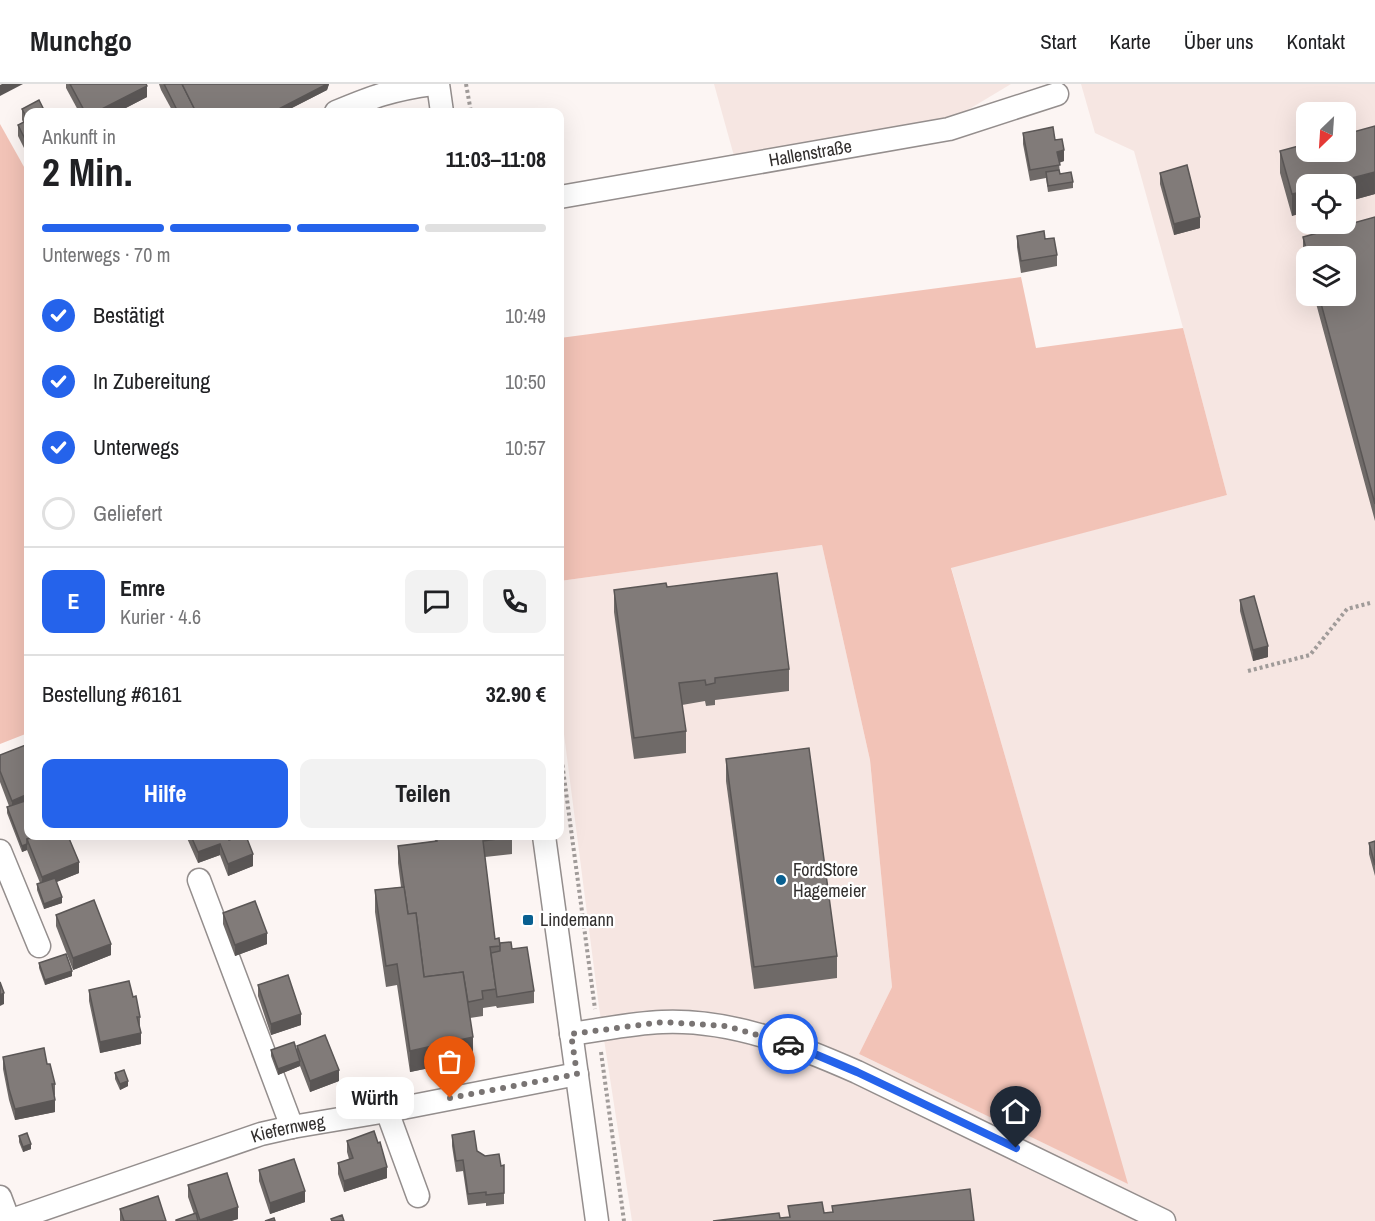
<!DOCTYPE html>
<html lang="de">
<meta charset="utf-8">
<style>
:root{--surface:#fff;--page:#f2f2f2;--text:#202124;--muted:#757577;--line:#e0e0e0;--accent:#2563eb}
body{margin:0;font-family:"Archivo Narrow",sans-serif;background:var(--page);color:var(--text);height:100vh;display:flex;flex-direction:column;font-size:22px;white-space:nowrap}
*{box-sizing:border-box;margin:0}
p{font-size:20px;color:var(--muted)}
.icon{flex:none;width:33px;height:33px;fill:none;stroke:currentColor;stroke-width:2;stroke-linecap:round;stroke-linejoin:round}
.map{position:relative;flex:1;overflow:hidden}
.sheet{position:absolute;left:24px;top:24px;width:540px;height:732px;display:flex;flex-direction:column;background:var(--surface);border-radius:12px;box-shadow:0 6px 24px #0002}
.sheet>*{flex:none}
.needle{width:39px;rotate:205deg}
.controls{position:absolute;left:1296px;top:18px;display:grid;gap:12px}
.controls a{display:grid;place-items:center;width:60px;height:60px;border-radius:12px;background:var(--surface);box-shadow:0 6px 24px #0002;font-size:30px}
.pin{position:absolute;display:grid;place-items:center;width:51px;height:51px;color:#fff;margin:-62px -26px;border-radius:50% 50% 50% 0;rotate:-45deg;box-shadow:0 0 6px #0007}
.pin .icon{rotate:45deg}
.courier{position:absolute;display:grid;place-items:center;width:60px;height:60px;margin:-30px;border:4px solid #2563eb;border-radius:50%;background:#fff;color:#222;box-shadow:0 2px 8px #0007}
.bubble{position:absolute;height:42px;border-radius:12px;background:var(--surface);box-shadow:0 6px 24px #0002;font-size:20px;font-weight:700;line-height:42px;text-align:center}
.summary em{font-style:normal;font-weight:700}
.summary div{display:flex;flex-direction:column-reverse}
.summary{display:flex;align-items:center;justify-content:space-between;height:102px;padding:0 18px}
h1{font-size:39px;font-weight:700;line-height:45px}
.bar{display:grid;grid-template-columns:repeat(4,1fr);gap:9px 6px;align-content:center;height:72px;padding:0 18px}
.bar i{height:8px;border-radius:4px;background:var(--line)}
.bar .active{background:var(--accent)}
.bar p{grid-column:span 4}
.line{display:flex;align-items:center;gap:15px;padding:0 18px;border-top:2px solid var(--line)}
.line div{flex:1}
.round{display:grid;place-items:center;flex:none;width:63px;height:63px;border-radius:12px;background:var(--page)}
ol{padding:0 18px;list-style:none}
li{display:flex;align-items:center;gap:18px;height:66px}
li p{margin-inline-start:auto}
li .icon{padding:6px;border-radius:50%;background:var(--accent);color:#fff;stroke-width:4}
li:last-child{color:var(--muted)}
li i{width:33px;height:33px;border:3px solid var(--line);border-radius:50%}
.cta{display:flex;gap:12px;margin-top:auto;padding:12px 18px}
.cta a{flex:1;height:69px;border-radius:12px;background:var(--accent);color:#fff;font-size:24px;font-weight:700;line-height:69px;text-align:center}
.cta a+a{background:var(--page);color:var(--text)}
header{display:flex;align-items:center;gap:36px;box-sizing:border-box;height:84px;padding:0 30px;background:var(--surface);border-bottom:2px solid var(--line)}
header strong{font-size:28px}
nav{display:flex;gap:33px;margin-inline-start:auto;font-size:21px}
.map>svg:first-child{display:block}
</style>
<header>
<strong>Munchgo</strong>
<nav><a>Start</a><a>Karte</a><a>Über uns</a><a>Kontakt</a></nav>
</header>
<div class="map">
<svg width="1375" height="1137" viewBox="0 0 1375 1137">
<rect width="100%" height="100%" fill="#fcf5f3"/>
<g fill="#f6e6e2" fill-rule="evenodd">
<polygon points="714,0 1011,0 946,39 734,72"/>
<path d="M1081,0H1375V1137H632L599,923L560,619V497L822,461L870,676L892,903L859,970L1127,1099L951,483L1227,411L1183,244L1134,67L1095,49ZM1306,28H1346V68H1306ZM1306,100H1346V140H1306ZM1306,172H1346V212H1306Z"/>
</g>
<g fill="#f2c3b7">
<polygon points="0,40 28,90 28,649 0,660"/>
<polygon points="1021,193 1036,264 1183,244 1227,411 951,484 1128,1100 859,970 892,903 870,676 822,461 560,497 560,254"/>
</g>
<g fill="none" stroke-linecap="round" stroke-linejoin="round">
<g stroke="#948e8d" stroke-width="25">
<g id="minor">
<polyline points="438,0 442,28"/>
<path d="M336,28C372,13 393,5 433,0"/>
<path id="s1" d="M560,113L949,45L1057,10"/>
<polyline points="544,752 597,1137"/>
<polyline points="0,767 39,862"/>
<polyline points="199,796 292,1043"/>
<path d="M571,950C601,946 632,939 662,938C731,935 796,961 857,988L1164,1137"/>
<polyline points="387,1027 418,1112"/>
<polyline points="0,1113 9,1137"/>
<path id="s2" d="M9,1137L261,1050L292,1043L387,1027L577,990"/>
</g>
</g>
<g stroke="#a09b99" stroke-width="4" stroke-dasharray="3 3" stroke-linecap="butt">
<polyline points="466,0 471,28"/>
<polyline points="1248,587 1310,571 1347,525 1370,519"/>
<polyline points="560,663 595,925"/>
<polyline points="601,968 624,1137"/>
</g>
<use href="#minor" stroke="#fff" stroke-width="22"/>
</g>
<g fill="#6f6a68">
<polygon points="66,0 146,0 147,13 118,28 79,28 66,4"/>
<polygon points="159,0 329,0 327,6 284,28 173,28 161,6"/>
<polygon points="22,25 28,28 28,72 18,52 18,41 23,38 22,36"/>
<polygon points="1023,49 1055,56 1064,77 1059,79 1060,90 1073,98 1073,104 1048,108 1046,94 1030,97 1023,60"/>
<polygon points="1280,67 1375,110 1346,118 1346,100 1292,132 1280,89"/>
<polygon points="1160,89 1200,144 1174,151 1160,100"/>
<polygon points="1375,133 1375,437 1314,212 1346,212 1346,172 1306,172 1306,183 1303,169 1303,153"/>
<polygon points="1017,152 1045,155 1057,171 1057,182 1021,189 1017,163"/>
<polygon points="667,503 789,585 789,607 715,616 715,621 706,622 705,617 682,621 686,647 686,669 634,675 614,528 614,506"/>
<polygon points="1240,516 1268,573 1253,577 1240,527"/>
<polygon points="0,671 28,752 79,789 56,798 62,819 44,825 37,806 37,800 40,799 27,766 22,768 7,729 7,723 9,722 0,698"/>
<polygon points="726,675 837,872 837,894 754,905 726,697"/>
<polygon points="186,752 227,752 229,756 253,782 228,792 220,771 198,779"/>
<polygon points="398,752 414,752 398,754"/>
<polygon points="434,752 512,752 512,770 485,773 495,855 500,859 512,865 534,907 534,919 497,924 496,922 483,924 483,932 470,934 473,975 410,988 397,901 386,903 375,828 375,806 401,803 398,779 398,762 435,757"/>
<polygon points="1375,757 1375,792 1369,770 1369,759"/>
<polygon points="223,829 267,860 235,872 223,840"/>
<polygon points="56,831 111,871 73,886 56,842"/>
<polygon points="39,879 72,892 45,901 39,884"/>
<polygon points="258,901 301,941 271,951 258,912"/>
<polygon points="89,906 133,913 140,933 140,944 141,960 100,969 89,917"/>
<polygon points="297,962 339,997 310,1008 300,982 278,991 271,972 271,966 297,967"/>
<polygon points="3,973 47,980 55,1000 55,1011 54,1011 55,1028 15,1036 9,1016 3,985"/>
<polygon points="115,989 128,1002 120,1006 115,995"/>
<polygon points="452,1051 501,1082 504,1081 504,1120 486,1122 486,1119 468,1121 463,1087 456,1088 452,1062"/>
<polygon points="19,1052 31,1065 23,1068 19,1058"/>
<polygon points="347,1057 387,1094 344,1108 338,1090 338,1079 349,1075 347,1068"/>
<polygon points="259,1086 305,1118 270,1130 259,1097"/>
<polygon points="188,1101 238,1135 231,1137 176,1137 194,1130 188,1113"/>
<polygon points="120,1125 166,1137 120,1137"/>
</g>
<g fill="#5a5655">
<polygon points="2,0 23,0 0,12 0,1"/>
<polygon points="327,0 329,0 327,6 284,28 273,28"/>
<polygon points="147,2 147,13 118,28 96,28"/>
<polygon points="1064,66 1064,77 1057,79 1057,68"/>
<polygon points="1375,88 1375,110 1346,118 1346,100 1329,100"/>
<polygon points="1306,107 1306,128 1292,132 1292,110"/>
<polygon points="1200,133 1200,144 1174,151 1174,140"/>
<polygon points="1306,193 1306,199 1304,200 1304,194"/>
<polygon points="1268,562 1268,573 1253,577 1253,566"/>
<polygon points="28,710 28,722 12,728 12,717"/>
<polygon points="27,760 27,766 22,768 22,762"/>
<polygon points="220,760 220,771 198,779 198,768"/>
<polygon points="253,770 253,782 228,792 228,780"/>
<polygon points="79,778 79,789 42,804 42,793"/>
<polygon points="62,813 62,819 44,825 44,820"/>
<polygon points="267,849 267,860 235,872 235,861"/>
<polygon points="111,860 111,871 73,886 73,874"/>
<polygon points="72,887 72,892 45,901 45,896"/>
<polygon points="4,909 4,920 0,922 0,911"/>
<polygon points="301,930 301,941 271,951 271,940"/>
<polygon points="141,949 141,960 100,969 100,958"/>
<polygon points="473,953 473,975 410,988 410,967"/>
<polygon points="300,977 300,982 278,991 278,985"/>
<polygon points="339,986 339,997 310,1008 310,997"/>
<polygon points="128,997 128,1002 120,1006 120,1000"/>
<polygon points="55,1016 55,1028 15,1036 15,1025"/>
<polygon points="31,1060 31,1065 23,1068 23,1063"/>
<polygon points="387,1083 387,1094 344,1108 344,1097"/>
<polygon points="305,1107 305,1118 270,1130 270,1119"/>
<polygon points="238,1123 238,1135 231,1137 200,1137 200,1136"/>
</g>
<g fill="#817b79" stroke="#5a5655" stroke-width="1.5">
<polygon points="70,0 146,0 147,2 96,28 85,28"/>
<polygon points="164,0 182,0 196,28 178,28"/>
<polygon points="182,0 327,0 273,28 196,28"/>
<polygon points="39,16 45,28 28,28 28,61 18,41 28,36 22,25"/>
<polygon points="1375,42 1375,88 1329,100 1306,100 1306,107 1292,110 1280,67 1306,60 1306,68 1346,68 1346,50"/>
<polygon points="1053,43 1055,56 1062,55 1064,66 1057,68 1060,81 1030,86 1023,49"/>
<polygon points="1187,81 1200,133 1174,140 1160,89"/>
<polygon points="1059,86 1060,90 1071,88 1073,98 1048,102 1046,88"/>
<polygon points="1375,133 1375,420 1319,212 1346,212 1346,172 1308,172 1303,153"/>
<polygon points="1044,147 1045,155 1054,154 1057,171 1021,177 1017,152"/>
<polygon points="1306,188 1306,193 1304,194 1303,189"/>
<polygon points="777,489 789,585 715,594 715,599 706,601 705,596 679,599 686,647 634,654 614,506 666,499 667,503"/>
<polygon points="1254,512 1268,562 1253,566 1240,516"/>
<polygon points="28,660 28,710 12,717 0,687 0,671"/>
<polygon points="809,664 837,872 754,883 726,675"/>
<polygon points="28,716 28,752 35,752 27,755 27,760 22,762 7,723"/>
<polygon points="35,752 68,752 79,778 42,793 27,755"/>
<polygon points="191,752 227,752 229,756 240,752 246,752 253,770 228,780 220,760 198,768"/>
<polygon points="436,752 512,752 512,753 483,757 495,855 499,854 500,862 490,863 496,905 482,907 483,915 468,918 463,888 424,893 416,829 408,830 398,762 437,757"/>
<polygon points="1375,757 1375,781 1369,759"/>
<polygon points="55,794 62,813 44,820 37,800"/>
<polygon points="404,803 408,830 416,829 424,893 463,888 473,953 410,967 397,880 386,882 375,806"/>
<polygon points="94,816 111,860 73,874 56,831"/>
<polygon points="255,817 267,849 235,861 223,829"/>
<polygon points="511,858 512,865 527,863 534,907 497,913 491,869 500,867 500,859"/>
<polygon points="66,870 72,887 45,896 39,879"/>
<polygon points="288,891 301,930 271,940 258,901"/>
<polygon points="129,897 133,913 136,912 140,933 137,933 141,949 100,958 89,906"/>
<polygon points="0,898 4,909 0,911"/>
<polygon points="325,951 339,986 310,997 297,962"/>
<polygon points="294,958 300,977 278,985 271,966"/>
<polygon points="44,964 47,980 50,980 55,1000 52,1000 55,1016 15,1025 9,1005 3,973"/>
<polygon points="124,986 128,997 120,1000 115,989"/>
<polygon points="374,1047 378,1059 380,1058 387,1083 344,1097 338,1079 353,1074 347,1057"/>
<polygon points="474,1047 477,1067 485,1072 499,1070 501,1082 504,1081 504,1109 486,1111 486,1108 468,1110 463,1076 456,1077 452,1051"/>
<polygon points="27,1049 31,1060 23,1063 19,1052"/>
<polygon points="294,1075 305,1107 270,1119 259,1086"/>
<polygon points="227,1089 238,1123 200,1136 188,1101"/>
<polygon points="970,1105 974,1137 713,1137 779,1129 780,1134 790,1133 788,1122 822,1118 824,1129 833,1128 832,1122"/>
<polygon points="158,1112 166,1137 124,1137 120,1125"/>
<polygon points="196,1129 198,1137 176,1137 176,1136"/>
<polygon points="342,1131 344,1137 332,1137 331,1135"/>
<polygon points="274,1134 275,1137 265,1137"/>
</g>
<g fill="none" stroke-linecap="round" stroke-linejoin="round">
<polyline stroke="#797473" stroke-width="6" stroke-dasharray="0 10.8" points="450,1014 577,990 571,950 663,938 726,942 788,960"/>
<polyline stroke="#2563eb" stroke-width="8" points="788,960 805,966 857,988 1016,1064"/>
</g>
<g fill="#096091" stroke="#fff" stroke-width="2">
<circle cx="781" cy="796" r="6"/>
<rect x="522" y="830" width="12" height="12" rx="3"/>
</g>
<g text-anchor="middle" stroke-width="4.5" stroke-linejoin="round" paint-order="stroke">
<g font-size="18" fill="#322f2e" stroke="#fff">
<text dy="6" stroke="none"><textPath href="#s1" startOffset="254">Hallenstraße</textPath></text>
<text dy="6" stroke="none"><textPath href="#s2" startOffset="294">Kiefernweg</textPath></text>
</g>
<g font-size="18" fill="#322f2e" stroke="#fff" text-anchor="start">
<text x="793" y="792">FordStore<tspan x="793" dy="21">Hagemeier</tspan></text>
<text x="540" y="842">Lindemann</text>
</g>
</g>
</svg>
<div class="controls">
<a><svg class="needle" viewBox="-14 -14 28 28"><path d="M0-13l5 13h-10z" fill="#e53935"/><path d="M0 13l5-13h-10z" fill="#757577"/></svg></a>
<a><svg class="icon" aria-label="locate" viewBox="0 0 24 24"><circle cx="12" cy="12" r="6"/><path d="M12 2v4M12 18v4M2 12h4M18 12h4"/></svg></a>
<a><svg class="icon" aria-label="layers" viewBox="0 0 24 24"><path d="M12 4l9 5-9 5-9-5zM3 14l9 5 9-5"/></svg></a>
</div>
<div class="pin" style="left:450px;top:1014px;background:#ea580c"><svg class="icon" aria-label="bag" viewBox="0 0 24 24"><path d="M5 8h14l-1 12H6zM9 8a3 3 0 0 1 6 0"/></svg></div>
<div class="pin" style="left:1016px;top:1064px;background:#1f2937"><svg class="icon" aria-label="home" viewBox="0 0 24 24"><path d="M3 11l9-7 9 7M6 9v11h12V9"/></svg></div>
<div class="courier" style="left:788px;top:960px"><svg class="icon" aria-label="car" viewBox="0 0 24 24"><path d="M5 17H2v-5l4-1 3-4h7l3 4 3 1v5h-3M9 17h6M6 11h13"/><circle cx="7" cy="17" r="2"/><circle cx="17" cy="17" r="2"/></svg></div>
<div class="bubble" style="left:336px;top:993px;width:78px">Würth</div>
<section class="sheet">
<div class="summary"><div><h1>2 Min.</h1><p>Ankunft in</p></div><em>11:03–11:08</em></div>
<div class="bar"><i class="active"></i><i class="active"></i><i class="active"></i><i></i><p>Unterwegs · 70 m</p></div>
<ol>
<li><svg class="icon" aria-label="check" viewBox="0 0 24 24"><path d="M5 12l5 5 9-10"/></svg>Bestätigt<p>10:49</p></li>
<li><svg class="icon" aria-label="check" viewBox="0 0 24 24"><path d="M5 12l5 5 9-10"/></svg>In Zubereitung<p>10:50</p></li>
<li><svg class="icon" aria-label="check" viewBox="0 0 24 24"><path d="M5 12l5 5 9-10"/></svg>Unterwegs<p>10:57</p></li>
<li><i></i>Geliefert</li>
</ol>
<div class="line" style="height:108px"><b class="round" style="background:var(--accent);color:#fff">E</b><div><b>Emre</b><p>Kurier · 4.6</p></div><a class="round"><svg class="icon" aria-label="chat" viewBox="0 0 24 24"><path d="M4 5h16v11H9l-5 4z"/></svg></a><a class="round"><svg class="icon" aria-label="phone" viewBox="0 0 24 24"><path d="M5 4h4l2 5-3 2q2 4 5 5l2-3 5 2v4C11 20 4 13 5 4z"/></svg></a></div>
<div class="line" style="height:78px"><div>Bestellung #6161</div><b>32.90 €</b></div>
<div class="cta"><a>Hilfe</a><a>Teilen</a></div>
</section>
</div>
